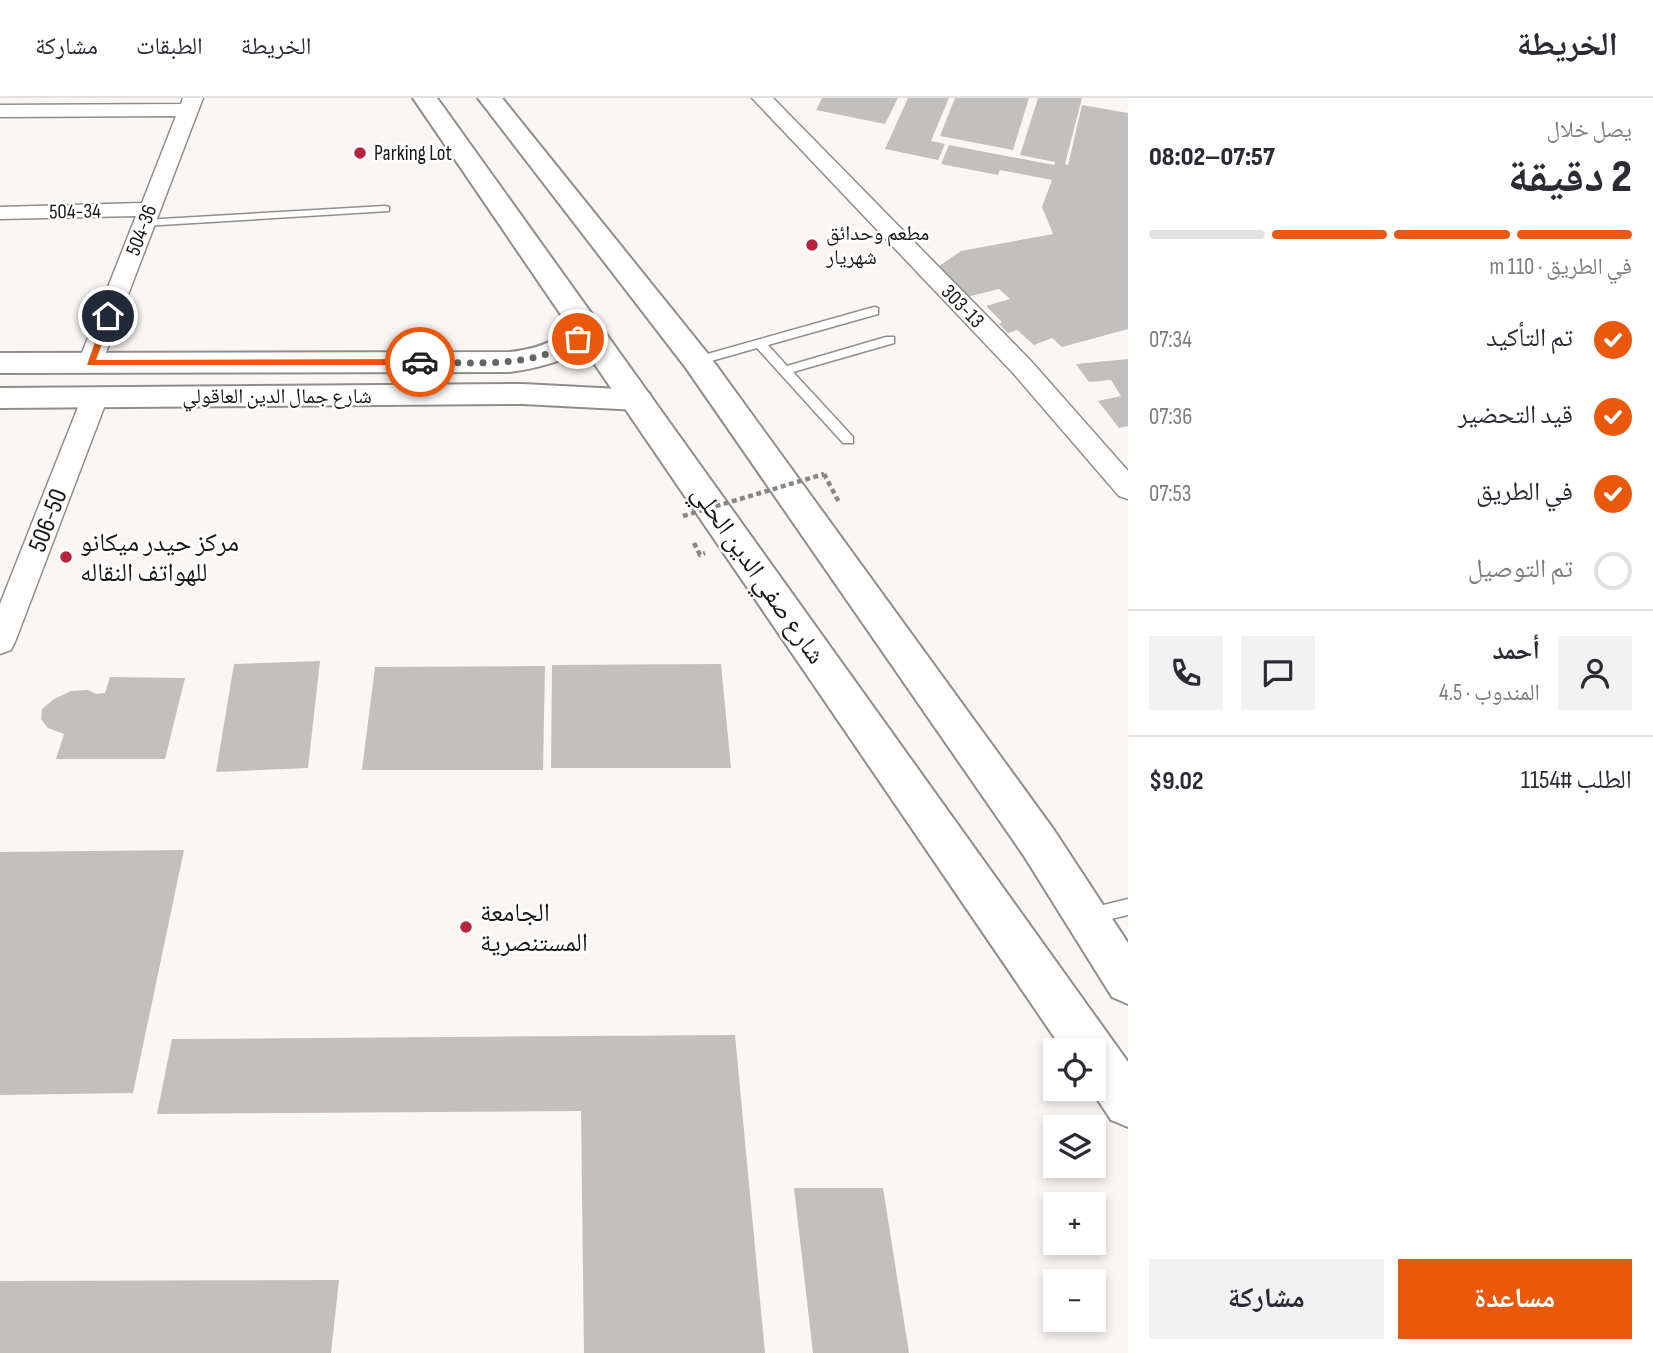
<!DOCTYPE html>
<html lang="ar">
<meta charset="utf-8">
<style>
:root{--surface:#fff;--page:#f2f2f3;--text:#2b2b33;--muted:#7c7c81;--line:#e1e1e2;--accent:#ea580c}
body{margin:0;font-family:"Sofia Sans Condensed","Noto Naskh Arabic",sans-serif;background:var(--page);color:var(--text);direction:rtl;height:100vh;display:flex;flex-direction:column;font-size:26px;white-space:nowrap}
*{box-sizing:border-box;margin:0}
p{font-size:23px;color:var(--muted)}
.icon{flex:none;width:38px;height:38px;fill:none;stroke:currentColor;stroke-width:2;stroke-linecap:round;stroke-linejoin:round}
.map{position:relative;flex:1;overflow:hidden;direction:ltr}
.details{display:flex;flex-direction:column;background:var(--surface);width:525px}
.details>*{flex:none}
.tools{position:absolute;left:1043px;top:940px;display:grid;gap:14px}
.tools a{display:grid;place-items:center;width:63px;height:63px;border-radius:0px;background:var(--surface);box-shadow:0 4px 10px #0003;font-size:35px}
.pin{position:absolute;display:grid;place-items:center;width:60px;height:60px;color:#fff;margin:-30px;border:4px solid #fff;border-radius:50%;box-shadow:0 2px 7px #0007}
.courier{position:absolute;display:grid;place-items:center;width:70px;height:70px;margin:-35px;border:5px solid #ea580c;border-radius:50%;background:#fff;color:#222;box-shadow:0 2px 9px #0007}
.summary em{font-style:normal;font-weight:800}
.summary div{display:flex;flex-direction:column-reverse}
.summary{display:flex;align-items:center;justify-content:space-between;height:119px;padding:0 21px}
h1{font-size:46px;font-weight:800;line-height:52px}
.bar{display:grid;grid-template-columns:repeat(4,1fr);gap:10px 7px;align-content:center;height:84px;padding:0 21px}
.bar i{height:9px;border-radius:5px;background:var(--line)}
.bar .on{background:var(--accent)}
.bar p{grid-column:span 4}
.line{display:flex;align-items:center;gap:18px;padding:0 21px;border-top:2px solid var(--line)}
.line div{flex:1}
.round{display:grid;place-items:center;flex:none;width:74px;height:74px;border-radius:0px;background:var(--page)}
ol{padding:0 21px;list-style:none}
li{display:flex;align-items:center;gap:21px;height:77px}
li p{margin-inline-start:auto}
li .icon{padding:7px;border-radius:50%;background:var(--accent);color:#fff;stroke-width:4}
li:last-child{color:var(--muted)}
li i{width:38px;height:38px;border:4px solid var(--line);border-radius:50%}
.action{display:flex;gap:14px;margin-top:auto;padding:14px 21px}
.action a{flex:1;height:80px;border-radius:0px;background:var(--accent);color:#fff;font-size:28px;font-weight:800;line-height:80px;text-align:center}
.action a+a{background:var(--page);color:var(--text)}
header{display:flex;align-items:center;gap:42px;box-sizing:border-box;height:98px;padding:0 35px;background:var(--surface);border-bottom:2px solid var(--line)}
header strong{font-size:33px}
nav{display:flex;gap:38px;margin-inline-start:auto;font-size:24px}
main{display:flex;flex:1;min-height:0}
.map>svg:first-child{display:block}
</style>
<header>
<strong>الخريطة</strong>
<nav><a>الخريطة</a><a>الطبقات</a><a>مشاركة</a></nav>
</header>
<main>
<section class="details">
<div class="summary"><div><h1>2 دقيقة</h1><p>يصل خلال</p></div><em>07:57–08:02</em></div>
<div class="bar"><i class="on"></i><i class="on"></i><i class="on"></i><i></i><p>في الطريق · 110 m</p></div>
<ol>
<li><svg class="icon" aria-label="check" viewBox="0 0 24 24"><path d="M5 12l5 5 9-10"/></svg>تم التأكيد<p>07:34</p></li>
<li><svg class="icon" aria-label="check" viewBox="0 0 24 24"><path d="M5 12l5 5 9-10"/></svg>قيد التحضير<p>07:36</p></li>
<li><svg class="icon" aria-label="check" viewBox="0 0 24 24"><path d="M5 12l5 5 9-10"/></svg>في الطريق<p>07:53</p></li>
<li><i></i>تم التوصيل</li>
</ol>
<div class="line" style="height:126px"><a class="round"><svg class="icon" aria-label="person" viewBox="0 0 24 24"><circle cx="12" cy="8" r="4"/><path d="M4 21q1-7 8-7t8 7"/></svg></a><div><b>أحمد</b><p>المندوب · 4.5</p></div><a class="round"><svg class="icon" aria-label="chat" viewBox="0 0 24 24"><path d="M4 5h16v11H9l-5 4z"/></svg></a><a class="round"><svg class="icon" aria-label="phone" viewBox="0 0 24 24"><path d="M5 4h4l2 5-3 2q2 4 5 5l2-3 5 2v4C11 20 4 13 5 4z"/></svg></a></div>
<div class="line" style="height:91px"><div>الطلب #1154</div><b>$9.02</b></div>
<div class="action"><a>مساعدة</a><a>مشاركة</a></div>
</section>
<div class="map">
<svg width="1128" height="1255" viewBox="0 0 1128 1255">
<rect width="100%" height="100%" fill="#f9f6f4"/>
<g fill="#c2c0be">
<polygon points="822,0 898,0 885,26 816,12"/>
<polygon points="908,0 949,0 931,43 945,46 938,62 885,51"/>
<polygon points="955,0 1029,0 1013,52 940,38"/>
<polygon points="1038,0 1082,0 1065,66 1068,67 1082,7 1128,15 1128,231 1062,249 1052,240 1034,247 1017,232 1008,235 999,226 1002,224 986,208 1010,201 999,191 967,199 939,168 961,153 1053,136 1042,109 1052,82 1000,72 998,77 941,66 949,47 1054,67 1055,64 1020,57"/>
<polygon points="1128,261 1128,328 1119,330 1098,303 1121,298 1111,282 1089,284 1076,266"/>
<polygon points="320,563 308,670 216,674 234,566"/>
<polygon points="721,566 731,670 551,670 552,567"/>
<polygon points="545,568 543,672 362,672 375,569"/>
<polygon points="110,579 185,580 165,661 56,661 64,636 48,630 41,621 42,611 54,601 71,593 88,592 96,596 105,595"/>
<polygon points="184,752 133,995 0,997 0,754"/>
<polygon points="735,937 765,1255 584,1255 581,1013 157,1016 172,941"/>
<polygon points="794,1090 883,1090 909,1255 813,1255"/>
<polygon points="339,1182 331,1255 0,1255 0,1183"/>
</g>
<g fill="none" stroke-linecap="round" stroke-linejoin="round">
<g stroke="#908e8b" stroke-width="3">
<g id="lane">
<polygon points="385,108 389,109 389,113 144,128 139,125 144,122"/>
<polygon points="874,209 878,210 878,216 768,247 787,268 886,239 894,239 894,245 793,274 853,339 853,345 843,345 757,250 697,267 691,263 693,260"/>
<polygon points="1128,801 1128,817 1089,826 1083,824 1080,818 1083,812"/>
</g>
</g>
<g stroke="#908e8b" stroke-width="3">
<g id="street">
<polygon points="183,0 203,0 102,265 99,271 90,273 81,271 78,265 136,118 0,121 0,109 142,105 176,18 0,19 0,7 181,6"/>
<polygon points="752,0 773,0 1031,263 1128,373 1128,401 1119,398 1013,275"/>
<polygon points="95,291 104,293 108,299 15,544 11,552 0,556 0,506 82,299 86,293"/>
</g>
</g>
<g stroke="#908e8b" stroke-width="4">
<g id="secondary">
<path d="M588,221L598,224L602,230C583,260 544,269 510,274L0,275V255L510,254C528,252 544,248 559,239C570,232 576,224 588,221Z"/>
<polygon points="523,286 638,292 649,295 653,302 649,309 638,312 523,306 0,310 0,290"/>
</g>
</g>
<g stroke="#908e8b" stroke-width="4">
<g id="primary">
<polygon points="413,0 437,0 1128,964 1128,1029 1111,1022 1090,990 1094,990 1094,952 1063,952"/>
<polygon points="478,0 502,0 708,256 1054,732 1128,845 1128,906 1112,899 1024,758 686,270"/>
</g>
</g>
<g stroke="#898786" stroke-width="4.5" stroke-dasharray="5 3.5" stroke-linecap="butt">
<polyline points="824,376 840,406"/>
<polyline points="694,445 700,457 705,455"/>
</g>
<use href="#lane" fill="#fff" fill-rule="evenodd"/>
<use href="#street" fill="#fff" fill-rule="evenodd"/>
<use href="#secondary" fill="#fff" fill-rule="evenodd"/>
<use href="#primary" fill="#fff" fill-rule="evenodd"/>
<polyline stroke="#898786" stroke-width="4.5" stroke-dasharray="5 3.5" stroke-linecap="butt" points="683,418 824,376"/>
</g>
<polygon fill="#ea580c" points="105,216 112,218 96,262 420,261 424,264 420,267 87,267"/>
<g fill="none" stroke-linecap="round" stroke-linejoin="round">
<path stroke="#676564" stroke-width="7" stroke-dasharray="0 12.6" d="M420,264C473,264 531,272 578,241"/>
</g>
<g fill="#b7253d" stroke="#fff" stroke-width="2.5">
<circle cx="360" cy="55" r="7"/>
<circle cx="812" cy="147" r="7"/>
<circle cx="66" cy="459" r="7"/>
<circle cx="466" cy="829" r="7"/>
</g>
<g text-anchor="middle" stroke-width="5" stroke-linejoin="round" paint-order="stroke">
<g font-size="21" fill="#181716" stroke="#fff" text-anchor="start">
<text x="374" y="62">Parking Lot</text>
<text x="826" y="142">مطعم وحدائق<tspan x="826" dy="24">شهريار</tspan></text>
</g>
<g font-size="21" fill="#181716" stroke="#fff">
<text transform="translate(75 113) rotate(-1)" y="7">504-34</text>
<text transform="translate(141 132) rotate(-69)" y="7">504-36</text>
<text transform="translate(963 208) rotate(46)" y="7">303-13</text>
<text x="277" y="305">شارع جمال الدين العاقولي</text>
</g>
<g font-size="26" fill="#181716" stroke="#fff">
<text transform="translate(47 422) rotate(-69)" y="9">506-50</text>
<text transform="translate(759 476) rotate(55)" y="9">شارع صفي الدين الحلي</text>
</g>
<g font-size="26" fill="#181716" stroke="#fff" text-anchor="start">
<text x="80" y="453">مركز حيدر ميكانو<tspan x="80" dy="30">للهواتف النقاله</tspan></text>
<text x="480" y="823">الجامعة<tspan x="480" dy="30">المستنصرية</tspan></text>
</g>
</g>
</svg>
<div class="tools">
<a><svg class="icon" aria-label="locate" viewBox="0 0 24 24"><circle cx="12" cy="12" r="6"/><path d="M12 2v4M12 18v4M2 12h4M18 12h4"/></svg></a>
<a><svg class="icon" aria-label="layers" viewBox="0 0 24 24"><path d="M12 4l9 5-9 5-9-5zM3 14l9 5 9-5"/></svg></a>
<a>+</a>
<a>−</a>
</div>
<div class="pin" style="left:578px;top:241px;background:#ea580c"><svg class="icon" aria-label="bag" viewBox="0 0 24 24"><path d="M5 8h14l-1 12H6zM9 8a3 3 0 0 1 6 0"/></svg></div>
<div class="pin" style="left:108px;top:218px;background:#1f2937"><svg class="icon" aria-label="home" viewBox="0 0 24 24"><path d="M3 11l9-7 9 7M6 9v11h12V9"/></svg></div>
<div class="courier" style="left:420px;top:264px"><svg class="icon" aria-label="car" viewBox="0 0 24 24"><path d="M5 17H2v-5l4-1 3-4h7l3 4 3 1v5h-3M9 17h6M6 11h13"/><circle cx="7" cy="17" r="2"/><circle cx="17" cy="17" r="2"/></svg></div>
</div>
</main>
